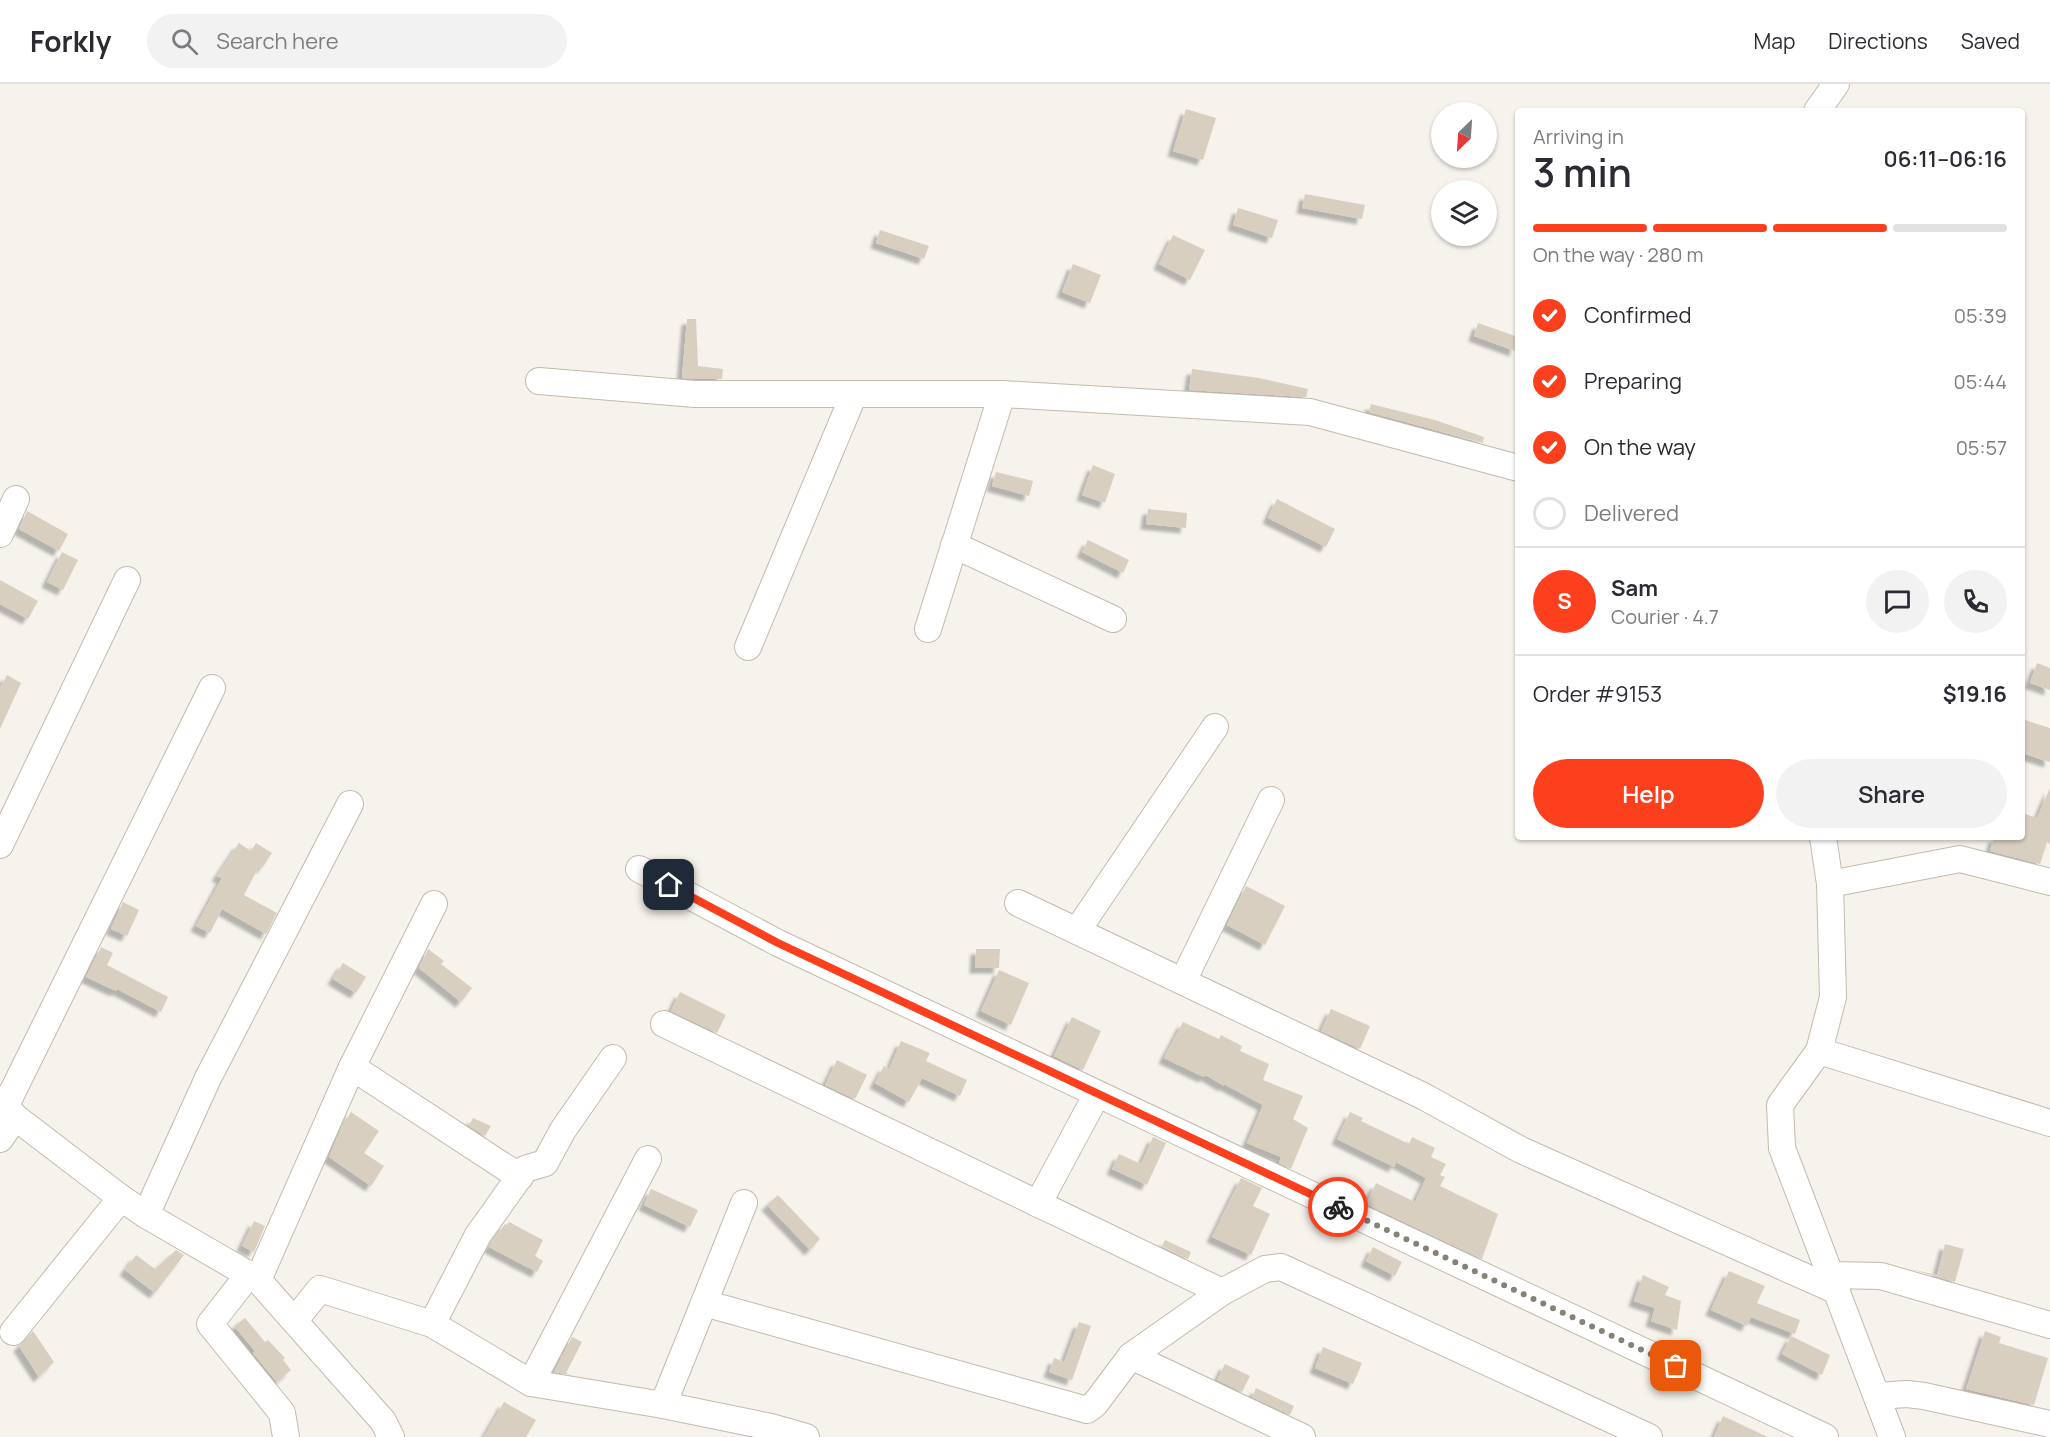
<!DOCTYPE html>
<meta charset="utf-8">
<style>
:root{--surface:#fff;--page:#f2f2f3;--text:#2b2b33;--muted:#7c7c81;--line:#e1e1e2;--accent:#fc3f1d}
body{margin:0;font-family:Manrope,sans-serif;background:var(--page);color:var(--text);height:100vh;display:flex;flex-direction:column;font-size:22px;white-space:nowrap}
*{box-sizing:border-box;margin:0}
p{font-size:20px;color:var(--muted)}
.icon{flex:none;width:33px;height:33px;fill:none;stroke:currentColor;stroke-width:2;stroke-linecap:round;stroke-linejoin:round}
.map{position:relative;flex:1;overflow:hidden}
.details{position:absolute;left:1515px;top:24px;width:510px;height:732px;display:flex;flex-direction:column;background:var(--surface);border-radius:6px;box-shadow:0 2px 4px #0004}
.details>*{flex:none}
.needle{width:39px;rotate:205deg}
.tools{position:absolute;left:1431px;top:18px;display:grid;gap:12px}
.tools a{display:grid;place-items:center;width:66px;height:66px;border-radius:50%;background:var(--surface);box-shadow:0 2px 4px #0004;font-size:30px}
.pin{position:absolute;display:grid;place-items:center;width:51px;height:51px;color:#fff;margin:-26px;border-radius:12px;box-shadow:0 3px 9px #0006}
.courier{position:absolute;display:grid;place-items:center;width:60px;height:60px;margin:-30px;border:4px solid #fc3f1d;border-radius:50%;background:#fff;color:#222;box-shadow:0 2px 8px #0007}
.headline em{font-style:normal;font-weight:600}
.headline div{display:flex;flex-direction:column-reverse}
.headline{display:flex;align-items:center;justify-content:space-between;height:102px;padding:0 18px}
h1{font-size:39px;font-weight:600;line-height:45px}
.bar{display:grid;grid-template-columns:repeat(4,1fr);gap:9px 6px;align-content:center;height:72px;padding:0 18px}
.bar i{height:8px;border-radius:4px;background:var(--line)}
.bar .selected{background:var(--accent)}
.bar p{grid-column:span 4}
.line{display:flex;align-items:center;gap:15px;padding:0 18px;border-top:2px solid var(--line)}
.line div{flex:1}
.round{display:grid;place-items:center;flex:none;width:63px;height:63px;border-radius:32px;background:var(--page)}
ol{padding:0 18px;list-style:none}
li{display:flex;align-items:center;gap:18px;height:66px}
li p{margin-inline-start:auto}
li .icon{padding:6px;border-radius:50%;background:var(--accent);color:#fff;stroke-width:4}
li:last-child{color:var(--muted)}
li i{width:33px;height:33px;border:3px solid var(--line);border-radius:50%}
.primary-button{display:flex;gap:12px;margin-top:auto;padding:12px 18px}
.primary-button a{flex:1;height:69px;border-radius:36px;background:var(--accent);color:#fff;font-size:24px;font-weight:600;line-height:69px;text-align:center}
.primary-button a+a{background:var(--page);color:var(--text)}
header{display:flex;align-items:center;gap:36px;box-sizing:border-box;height:84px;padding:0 30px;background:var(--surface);border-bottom:2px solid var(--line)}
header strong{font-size:28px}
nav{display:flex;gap:33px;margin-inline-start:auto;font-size:21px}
.search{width:420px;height:54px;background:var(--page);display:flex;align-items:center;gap:15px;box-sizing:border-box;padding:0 21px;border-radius:33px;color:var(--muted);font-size:22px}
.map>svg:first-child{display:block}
</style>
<header>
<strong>Forkly</strong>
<div class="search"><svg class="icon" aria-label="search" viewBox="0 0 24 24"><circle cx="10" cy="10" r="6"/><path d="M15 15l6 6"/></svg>Search here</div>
<nav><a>Map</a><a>Directions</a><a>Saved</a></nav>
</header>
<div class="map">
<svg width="2050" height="1353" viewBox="0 0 2050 1353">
<defs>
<filter id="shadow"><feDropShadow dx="-5.5" dy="5.5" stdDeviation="1.5" flood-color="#0004"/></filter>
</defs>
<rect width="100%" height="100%" fill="#f6f3ec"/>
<g fill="#d8cfc1" filter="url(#shadow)">
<polygon points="1186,25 1216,34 1203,76 1173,67"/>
<polygon points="1305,110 1365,121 1362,135 1302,124"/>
<polygon points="1238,124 1278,136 1272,154 1233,141"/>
<polygon points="880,146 929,162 924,175 876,159"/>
<polygon points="1173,151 1205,166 1190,196 1159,180"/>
<polygon points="1073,180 1101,191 1090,219 1062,208"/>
<polygon points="687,235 696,235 698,282 723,285 722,295 682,294"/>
<polygon points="1478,239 1518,253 1515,267 1474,252"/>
<polygon points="1192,285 1259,294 1308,305 1306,313 1189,306"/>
<polygon points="1371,320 1435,336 1484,353 1483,359 1369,328"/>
<polygon points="1093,381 1115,390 1105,419 1082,411"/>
<polygon points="996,388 1033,397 1029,412 992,402"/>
<polygon points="1277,415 1335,445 1326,463 1268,434"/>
<polygon points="1148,425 1187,429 1186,444 1146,440"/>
<polygon points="27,427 68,450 59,467 19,445"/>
<polygon points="1088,456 1129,476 1123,489 1082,468"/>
<polygon points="62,468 78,476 63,506 47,498"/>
<polygon points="0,496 38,517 28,535 0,520"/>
<polygon points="2037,579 2050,584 2050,606 2030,599"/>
<polygon points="7,591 21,599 0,645 0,604"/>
<polygon points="2022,635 2050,644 2050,678 2022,669"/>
<polygon points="2050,704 2050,760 2047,758 2040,780 1990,767 1994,753 2022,753 2022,729 2037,734"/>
<polygon points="239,759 251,767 256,759 272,769 262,784 259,782 244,811 277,829 266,850 222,825 210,849 196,842 222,794 217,792"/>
<polygon points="1246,802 1285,822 1265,861 1227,841"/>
<polygon points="123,818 139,826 127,852 111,845"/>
<polygon points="101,863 113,869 107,881 168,913 161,928 117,905 116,907 86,893"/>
<polygon points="428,865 444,877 441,880 472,904 461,918 419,884"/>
<polygon points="976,865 1000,865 999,884 975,884"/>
<polygon points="343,879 366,893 356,909 333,895"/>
<polygon points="999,886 1029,899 1011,941 981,927"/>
<polygon points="680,908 726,931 717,949 671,927"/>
<polygon points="1331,925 1370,942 1360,965 1321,947"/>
<polygon points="1072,933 1101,947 1083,986 1054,972"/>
<polygon points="1183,938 1219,955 1221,951 1242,962 1240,967 1269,980 1263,996 1303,1012 1293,1035 1308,1044 1291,1085 1279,1079 1281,1073 1247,1059 1263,1021 1224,1000 1224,1002 1206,991 1204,993 1164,974"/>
<polygon points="901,957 930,969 926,977 967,996 960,1012 922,994 909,1018 875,999 884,982 889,985"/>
<polygon points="837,976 867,991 855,1015 825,1001"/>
<polygon points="351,1028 379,1047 364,1069 384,1082 371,1102 329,1073 342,1042"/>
<polygon points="1350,1028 1363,1034 1361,1037 1409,1060 1412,1053 1435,1064 1431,1073 1446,1080 1440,1091 1445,1093 1440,1102 1498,1130 1482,1175 1366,1120 1376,1099 1415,1118 1426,1094 1396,1078 1394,1083 1337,1055"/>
<polygon points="473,1034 491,1042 485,1052 469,1042"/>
<polygon points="1153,1053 1166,1059 1147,1101 1112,1085 1119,1070 1141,1080"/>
<polygon points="1241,1094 1262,1104 1253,1122 1270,1130 1251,1171 1212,1153"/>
<polygon points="651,1105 698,1126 690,1143 644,1121"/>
<polygon points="778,1111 820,1155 810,1166 767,1121"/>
<polygon points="254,1137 265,1142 254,1168 242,1162"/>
<polygon points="509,1138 543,1156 535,1172 543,1177 537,1188 489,1163 505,1140 507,1141"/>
<polygon points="1165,1156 1191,1168 1188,1175 1162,1162"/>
<polygon points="1945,1160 1964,1165 1955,1198 1910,1185 1937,1191"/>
<polygon points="1373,1163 1402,1178 1395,1192 1366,1177"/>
<polygon points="176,1166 184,1171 155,1209 125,1186 136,1171 155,1185"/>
<polygon points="1729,1187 1765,1202 1757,1219 1800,1236 1795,1250 1751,1233 1747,1242 1711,1226"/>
<polygon points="1643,1191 1669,1203 1665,1211 1681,1217 1677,1246 1651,1237 1655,1224 1634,1217"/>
<polygon points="245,1234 265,1258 268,1256 285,1274 283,1276 291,1286 277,1298 253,1269 255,1267 234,1242"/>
<polygon points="1079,1238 1091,1242 1072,1296 1049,1288 1054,1274 1064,1278"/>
<polygon points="33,1247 54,1278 39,1293 19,1262"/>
<polygon points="1985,1247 2001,1253 1999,1259 2048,1274 2034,1321 1966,1305"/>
<polygon points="1791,1252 1830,1271 1822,1291 1782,1270"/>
<polygon points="572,1253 582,1258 566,1289 572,1291 554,1288"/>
<polygon points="1323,1263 1362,1279 1353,1300 1315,1284"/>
<polygon points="1225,1280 1250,1292 1242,1308 1217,1296"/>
<polygon points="1256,1304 1294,1322 1290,1331 1252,1313"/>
<polygon points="504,1318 536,1336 526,1353 484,1353"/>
<polygon points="1723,1332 1768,1353 1714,1353"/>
</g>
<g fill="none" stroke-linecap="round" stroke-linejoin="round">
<g stroke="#c2bbae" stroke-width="28">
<g id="minor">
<polyline points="1817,27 1836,0"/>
<polyline points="539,297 695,310 1002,310 1310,328 1518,384"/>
<polyline points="0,450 16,415"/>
<polyline points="954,461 1113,535"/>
<polyline points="928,545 1002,310"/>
<polyline points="748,563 854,310"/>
<polyline points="1823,753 1830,800 1833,913 1819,967 1780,1021 1782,1064 1892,1353"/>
<polyline points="0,761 127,496"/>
<polyline points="639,785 778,859 1825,1353"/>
<polyline points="1830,800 1960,775 2050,798"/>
<polyline points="1018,819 1423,1012 1521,1066 1837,1207"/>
<polyline points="1077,847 1215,643"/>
<polyline points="1183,897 1271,716"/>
<polyline points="664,940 1222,1208"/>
<polyline points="1819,967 2050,1039"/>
<polyline points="352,983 520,1093"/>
<polyline points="0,1015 15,1033 121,1114 146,1131 258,1196 383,1337 391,1353"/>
<polyline points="6,1021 212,604"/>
<polyline points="0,1055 15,1033"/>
<polyline points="1038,1120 1097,1010"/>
<polyline points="146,1131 208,994 350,720"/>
<polyline points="249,1190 210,1240 282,1329 286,1353"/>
<polyline points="1831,1191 1881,1192 2050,1241"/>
<polyline points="258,1196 352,983 434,820"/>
<polyline points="704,1219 744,1119"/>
<polyline points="295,1236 320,1205 432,1240 531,1299 663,1321 771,1343 806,1353"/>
<polyline points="432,1240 478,1151 525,1085 545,1079 563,1046 613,974"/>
<polyline points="13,1248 121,1114"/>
<polyline points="1131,1272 1302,1353"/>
<polyline points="531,1299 648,1075"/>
<polyline points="1877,1312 1907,1310 1924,1312 2050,1340"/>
<polyline points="663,1321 704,1219 1087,1326 1095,1320 1131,1272 1222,1208 1265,1185 1281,1183 1649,1353"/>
</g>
</g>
<use href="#minor" stroke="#fff" stroke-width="26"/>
</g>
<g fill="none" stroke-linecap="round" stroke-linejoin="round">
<polyline stroke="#878178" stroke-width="6" stroke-dasharray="0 10.8" points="1338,1123 1676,1282"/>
<polyline stroke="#fc3f1d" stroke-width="8" points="669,801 778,859 1338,1123"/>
</g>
</svg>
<div class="tools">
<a><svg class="needle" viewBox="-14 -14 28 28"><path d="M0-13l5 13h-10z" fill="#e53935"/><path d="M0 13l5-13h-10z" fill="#7c7c81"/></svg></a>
<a><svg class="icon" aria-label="layers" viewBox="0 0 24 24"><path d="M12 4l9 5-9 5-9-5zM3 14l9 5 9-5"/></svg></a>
</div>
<div class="pin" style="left:1676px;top:1282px;background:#ea580c"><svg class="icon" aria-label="bag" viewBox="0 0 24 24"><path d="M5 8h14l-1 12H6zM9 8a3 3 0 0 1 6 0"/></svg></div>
<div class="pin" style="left:669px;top:801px;background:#1f2937"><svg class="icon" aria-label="home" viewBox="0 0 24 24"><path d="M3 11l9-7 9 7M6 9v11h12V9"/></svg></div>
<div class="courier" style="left:1338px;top:1123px"><svg class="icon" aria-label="bike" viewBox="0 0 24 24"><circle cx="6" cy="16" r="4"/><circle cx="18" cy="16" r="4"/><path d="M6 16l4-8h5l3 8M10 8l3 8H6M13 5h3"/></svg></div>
<section class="details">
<div class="headline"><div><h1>3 min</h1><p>Arriving in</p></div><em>06:11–06:16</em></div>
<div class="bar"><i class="selected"></i><i class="selected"></i><i class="selected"></i><i></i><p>On the way · 280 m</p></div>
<ol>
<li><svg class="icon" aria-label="check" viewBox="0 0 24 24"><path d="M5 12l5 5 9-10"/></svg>Confirmed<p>05:39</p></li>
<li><svg class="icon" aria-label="check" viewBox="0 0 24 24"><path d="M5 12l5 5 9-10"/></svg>Preparing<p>05:44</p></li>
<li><svg class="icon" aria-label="check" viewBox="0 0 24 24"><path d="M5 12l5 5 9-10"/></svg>On the way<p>05:57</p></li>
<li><i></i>Delivered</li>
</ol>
<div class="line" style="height:108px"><b class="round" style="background:var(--accent);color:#fff">S</b><div><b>Sam</b><p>Courier · 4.7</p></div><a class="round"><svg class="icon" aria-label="chat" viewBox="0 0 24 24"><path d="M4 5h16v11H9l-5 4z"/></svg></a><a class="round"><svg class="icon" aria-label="phone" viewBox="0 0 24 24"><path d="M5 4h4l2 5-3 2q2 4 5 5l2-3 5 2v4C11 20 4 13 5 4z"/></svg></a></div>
<div class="line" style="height:78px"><div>Order #9153</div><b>$19.16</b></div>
<div class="primary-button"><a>Help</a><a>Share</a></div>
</section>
</div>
